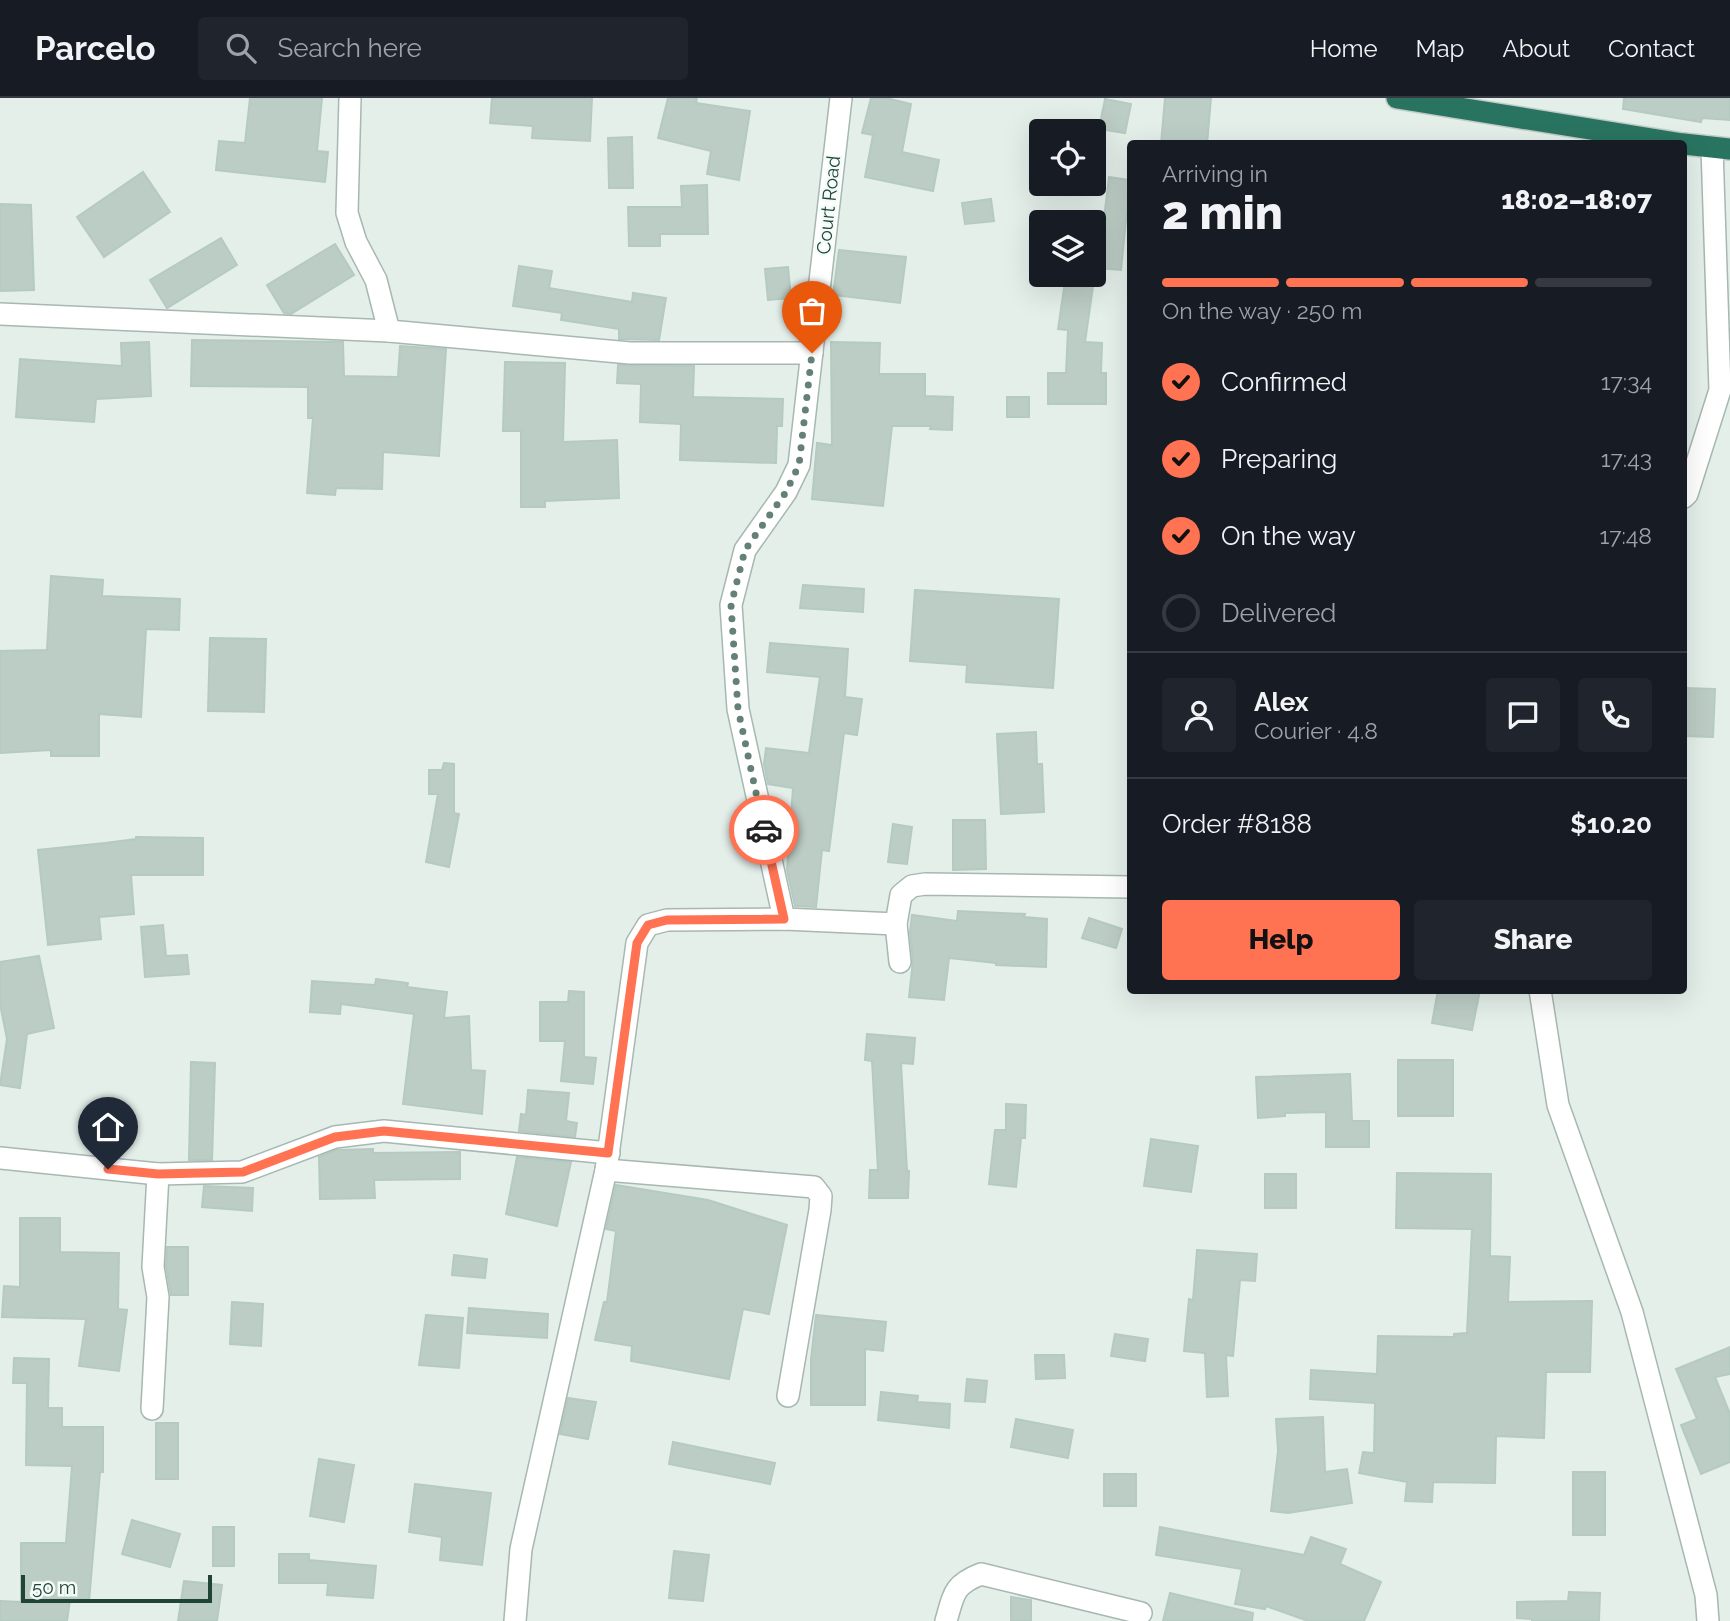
<!DOCTYPE html>
<meta charset="utf-8">
<style>
:root{--surface:#171b24;--page:#20242c;--text:#f1f3f6;--muted:#9ea1a6;--line:#363941;--accent:#ff7252}
body{margin:0;font-family:Raleway,sans-serif;background:var(--page);color:var(--text);height:100vh;display:flex;flex-direction:column;font-size:26px;white-space:nowrap}
*{box-sizing:border-box;margin:0}
p{font-size:23px;color:var(--muted)}
.icon{flex:none;width:38px;height:38px;fill:none;stroke:currentColor;stroke-width:2;stroke-linecap:round;stroke-linejoin:round}
.map{position:relative;flex:1;overflow:hidden}
.side{position:absolute;left:1127px;top:42px;width:560px;height:854px;display:flex;flex-direction:column;background:var(--surface);border-radius:7px;box-shadow:0 7px 28px #0002}
.side>*{flex:none}
.controls{position:absolute;left:1029px;top:21px;display:grid;gap:14px}
.controls a{display:grid;place-items:center;width:77px;height:77px;border-radius:7px;background:var(--surface);box-shadow:0 7px 28px #0002;font-size:35px}
.scale{position:absolute;left:21px;bottom:18px;width:191px;box-sizing:border-box;padding-left:7px;border:4px solid #214438;border-top:0;font-size:19px;line-height:24px;white-space:nowrap;color:#214438;-webkit-text-stroke:5px #f5fbf8;paint-order:stroke}
.pin{position:absolute;display:grid;place-items:center;width:60px;height:60px;color:#fff;margin:-72px -30px;border-radius:50% 50% 50% 0;rotate:-45deg;box-shadow:0 0 7px #0007}
.pin .icon{rotate:45deg}
.courier{position:absolute;display:grid;place-items:center;width:70px;height:70px;margin:-35px;border:5px solid #ff7252;border-radius:50%;background:#fff;color:#222;box-shadow:0 2px 9px #0007}
.overview em{font-style:normal;font-weight:800}
.overview div{display:flex;flex-direction:column-reverse}
.overview{display:flex;align-items:center;justify-content:space-between;height:119px;padding:0 35px}
h1{font-size:46px;font-weight:800;line-height:52px}
.bar{display:grid;grid-template-columns:repeat(4,1fr);gap:10px 7px;align-content:center;height:84px;padding:0 35px}
.bar i{height:9px;border-radius:5px;background:var(--line)}
.bar .active{background:var(--accent)}
.bar p{grid-column:span 4}
.line{display:flex;align-items:center;gap:18px;padding:0 35px;border-top:2px solid var(--line)}
.line div{flex:1}
.round{display:grid;place-items:center;flex:none;width:74px;height:74px;border-radius:7px;background:var(--page)}
ol{padding:0 35px;list-style:none}
li{display:flex;align-items:center;gap:21px;height:77px}
li p{margin-inline-start:auto}
li .icon{padding:7px;border-radius:50%;background:var(--accent);color:#111;stroke-width:4}
li:last-child{color:var(--muted)}
li i{width:38px;height:38px;border:4px solid var(--line);border-radius:50%}
.action{display:flex;gap:14px;margin-top:auto;padding:14px 35px}
.action a{flex:1;height:80px;border-radius:7px;background:var(--accent);color:#111;font-size:28px;font-weight:800;line-height:80px;text-align:center}
.action a+a{background:var(--page);color:var(--text)}
header{display:flex;align-items:center;gap:42px;box-sizing:border-box;height:98px;padding:0 35px;background:var(--surface);border-bottom:2px solid var(--line)}
header strong{font-size:33px}
nav{display:flex;gap:38px;margin-inline-start:auto;font-size:24px}
.search{width:490px;height:63px;background:var(--page);display:flex;align-items:center;gap:18px;box-sizing:border-box;padding:0 24px;border-radius:7px;color:var(--muted);font-size:26px}
.map>svg:first-child{display:block}
</style>
<header>
<strong>Parcelo</strong>
<div class="search"><svg class="icon" aria-label="search" viewBox="0 0 24 24"><circle cx="10" cy="10" r="6"/><path d="M15 15l6 6"/></svg>Search here</div>
<nav><a>Home</a><a>Map</a><a>About</a><a>Contact</a></nav>
</header>
<div class="map">
<svg width="1730" height="1523" viewBox="0 0 1730 1523">
<rect width="100%" height="100%" fill="#e4efea"/>
<g fill="#bccdc5" stroke="#b5cac0" stroke-width="2">
<polygon points="250,0 322,0 317,53 328,54 325,84 216,72 219,43 245,45"/>
<polygon points="492,0 592,0 590,43 532,40 533,28 490,25"/>
<polygon points="668,0 697,0 696,5 750,13 739,82 707,76 711,53 658,40"/>
<polygon points="871,0 886,0 911,6 902,54 939,62 933,93 865,79 873,37 862,35"/>
<polygon points="1165,0 1211,0 1207,46 1161,46"/>
<polygon points="1624,0 1730,0 1730,22 1702,20 1701,24 1623,11"/>
<polygon points="1105,1 1131,6 1125,35 1099,31"/>
<polygon points="632,39 633,90 609,90 608,40"/>
<polygon points="143,74 170,114 104,159 77,119"/>
<polygon points="1109,79 1130,82 1130,113 1127,112 1121,172 1098,170"/>
<polygon points="707,87 708,136 660,136 660,148 629,148 628,109 682,109 681,88"/>
<polygon points="991,101 994,123 965,126 962,105"/>
<polygon points="0,106 31,107 34,192 0,193"/>
<polygon points="221,140 237,167 167,210 150,182"/>
<polygon points="335,146 354,177 291,216 284,215 267,187"/>
<polygon points="839,152 906,159 900,205 833,197"/>
<polygon points="519,168 552,173 549,190 632,204 633,195 666,200 659,242 619,241 619,231 561,222 562,215 513,208"/>
<polygon points="788,169 791,200 768,202 765,171"/>
<polygon points="1066,177 1094,181 1085,244 1102,245 1101,275 1106,275 1106,306 1048,306 1048,275 1066,275 1068,232 1058,231"/>
<polygon points="192,242 343,244 344,278 398,279 400,248 446,251 439,358 383,354 382,391 336,390 335,397 307,395 313,320 308,320 308,289 191,288"/>
<polygon points="149,244 151,298 96,301 94,324 16,319 20,261 122,268 121,245"/>
<polygon points="831,244 880,245 879,276 925,276 925,298 953,299 952,332 930,331 931,328 892,328 883,408 812,401 817,345 832,347"/>
<polygon points="505,264 565,265 563,344 617,342 619,400 545,403 545,409 521,409 521,333 503,333"/>
<polygon points="618,267 694,268 693,299 783,301 782,328 777,328 776,365 680,362 681,326 640,324 641,286 617,285"/>
<rect x="1007" y="299" width="22" height="20"/>
<polygon points="51,478 103,482 102,498 180,501 179,532 146,531 141,619 99,616 99,658 51,658 51,652 0,655 0,553 47,552"/>
<polygon points="803,487 864,491 863,514 800,510"/>
<polygon points="915,492 1059,501 1053,590 966,584 967,567 910,563"/>
<polygon points="210,540 266,541 264,614 208,613"/>
<polygon points="770,545 848,551 845,599 862,601 857,637 844,635 829,753 822,752 816,809 795,808 787,772 793,690 768,686 764,666 766,650 809,655 820,579 767,574"/>
<polygon points="1684,590 1715,591 1713,639 1684,638"/>
<polygon points="1036,634 1037,666 1042,666 1044,714 1001,716 997,636"/>
<polygon points="444,665 454,666 454,715 459,716 449,769 426,764 438,696 429,696 429,672 442,672"/>
<polygon points="953,722 985,722 986,771 953,772"/>
<polygon points="893,726 912,729 907,766 888,764"/>
<polygon points="136,739 203,740 203,777 131,777 134,816 99,819 101,841 48,847 38,752 105,745 136,741"/>
<polygon points="958,813 1025,816 1024,819 1047,821 1046,869 996,867 996,865 949,860 944,902 909,899 913,863 910,834 912,817 957,823"/>
<polygon points="1089,820 1122,831 1116,850 1082,840"/>
<polygon points="163,827 166,858 187,857 189,876 145,879 141,829"/>
<polygon points="39,858 54,930 27,936 20,990 0,987 7,941 0,906 0,864"/>
<polygon points="376,881 408,885 407,889 447,894 444,920 469,918 471,972 485,973 482,1016 403,1006 414,916 341,906 340,916 310,914 312,883 375,887"/>
<polygon points="1438,892 1480,892 1472,932 1432,925"/>
<polygon points="569,893 584,894 584,959 596,960 593,986 561,983 565,943 540,943 540,904 568,904"/>
<polygon points="867,936 915,940 913,966 901,965 907,1073 909,1073 908,1100 869,1100 870,1072 878,1072 872,963 865,962"/>
<rect x="1398" y="962" width="55" height="56"/>
<polygon points="191,964 215,965 212,1062 189,1062"/>
<polygon points="1350,976 1352,1023 1369,1023 1369,1049 1326,1049 1326,1014 1285,1015 1285,1018 1258,1020 1256,979"/>
<polygon points="528,992 569,995 566,1023 577,1025 575,1039 519,1033 521,1016 526,1017"/>
<polygon points="1006,1006 1026,1007 1025,1040 1021,1040 1016,1089 989,1086 995,1032 1006,1032"/>
<polygon points="1151,1041 1198,1048 1191,1094 1144,1088"/>
<polygon points="373,1051 373,1055 460,1054 460,1081 374,1082 375,1100 320,1101 319,1059 336,1052"/>
<polygon points="517,1059 571,1064 557,1128 506,1116"/>
<polygon points="1397,1075 1491,1076 1490,1158 1510,1159 1508,1204 1592,1203 1590,1274 1546,1274 1544,1340 1496,1338 1495,1385 1433,1384 1432,1404 1405,1403 1407,1384 1359,1375 1363,1354 1374,1355 1375,1305 1310,1301 1311,1272 1377,1276 1378,1238 1454,1239 1454,1236 1467,1235 1472,1131 1396,1130"/>
<rect x="1265" y="1076" width="31" height="34"/>
<polygon points="616,1087 708,1102 787,1127 769,1216 743,1211 729,1281 631,1263 632,1248 595,1242 604,1204 607,1204 616,1133 606,1131"/>
<polygon points="204,1088 253,1090 252,1113 202,1109"/>
<polygon points="20,1120 60,1120 60,1154 119,1155 118,1211 127,1212 119,1273 79,1268 86,1221 2,1219 4,1188 20,1189"/>
<polygon points="167,1149 188,1149 188,1197 171,1197 166,1168"/>
<polygon points="1197,1152 1257,1156 1255,1183 1240,1182 1233,1258 1226,1257 1228,1298 1207,1299 1205,1255 1184,1253 1189,1201 1193,1202"/>
<polygon points="454,1157 487,1161 485,1180 452,1177"/>
<polygon points="232,1204 263,1206 261,1248 230,1246"/>
<polygon points="469,1210 548,1216 547,1240 467,1235"/>
<polygon points="426,1217 463,1220 459,1270 419,1267"/>
<polygon points="816,1217 886,1224 883,1253 865,1251 865,1307 811,1307 811,1261"/>
<polygon points="1115,1236 1148,1241 1145,1263 1111,1258"/>
<polygon points="1730,1249 1730,1276 1715,1279 1730,1316 1730,1364 1701,1376 1681,1327 1697,1321 1676,1271"/>
<polygon points="1035,1257 1064,1257 1065,1280 1036,1281"/>
<polygon points="14,1260 49,1261 48,1310 62,1310 62,1329 103,1329 103,1374 100,1374 89,1504 70,1502 67,1523 0,1523 0,1503 21,1504 21,1445 66,1445 72,1368 26,1367 27,1285 13,1285"/>
<polygon points="967,1281 987,1283 985,1304 965,1303"/>
<polygon points="881,1294 918,1298 917,1304 950,1306 949,1330 878,1322"/>
<polygon points="568,1300 596,1304 588,1341 560,1336"/>
<polygon points="1323,1319 1325,1374 1347,1371 1352,1405 1288,1415 1271,1413 1278,1353 1276,1321"/>
<polygon points="1016,1321 1073,1332 1068,1360 1011,1349"/>
<rect x="156" y="1325" width="22" height="56"/>
<polygon points="673,1344 775,1365 770,1386 669,1366"/>
<polygon points="319,1361 354,1367 344,1424 310,1418"/>
<rect x="1573" y="1374" width="32" height="63"/>
<rect x="1104" y="1376" width="32" height="32"/>
<polygon points="415,1386 491,1395 482,1467 440,1462 442,1439 409,1434"/>
<polygon points="132,1422 180,1436 170,1469 122,1456"/>
<rect x="213" y="1429" width="21" height="39"/>
<polygon points="1160,1429 1304,1457 1311,1439 1346,1451 1340,1466 1381,1484 1364,1523 1308,1523 1266,1508 1265,1511 1235,1506 1242,1471 1156,1457"/>
<polygon points="674,1453 709,1457 703,1503 669,1500"/>
<polygon points="279,1456 309,1456 309,1462 376,1468 373,1500 327,1497 328,1485 279,1485"/>
<polygon points="184,1483 222,1487 217,1523 178,1523"/>
<polygon points="1569,1494 1600,1495 1599,1523 1532,1523 1532,1521 1517,1520 1517,1504 1568,1503"/>
<polygon points="1170,1495 1253,1515 1252,1523 1163,1523"/>
<polygon points="1011,1499 1031,1502 1031,1523 1011,1523"/>
</g>
<g fill="none" stroke-linecap="round" stroke-linejoin="round">
<g stroke="#a6b8b1" stroke-width="24">
<g id="minor">
<polyline points="350,0 347,115 356,144 376,182 389,233 630,255 812,255"/>
<polyline points="0,216 389,233"/>
<polyline points="1684,399 1687,396 1720,292 1712,50"/>
<polyline points="784,821 738,611 731,507 745,452 786,394 799,367 841,0"/>
<polyline points="900,864 896,826 901,797 912,788 925,786 1130,789"/>
<polyline points="1540,892 1558,1007 1632,1214 1706,1497 1708,1523"/>
<polyline points="0,1060 158,1076 242,1074 335,1039 384,1033 609,1055"/>
<polyline points="606,1072 814,1089 821,1098 820,1112 788,1298"/>
<polyline points="152,1311 158,1199 153,1169 158,1076"/>
<polyline points="515,1523 521,1451 606,1072 637,845 648,827 667,822 784,821 896,826"/>
<path d="M946,1523C954,1496 953,1487 981,1476L1141,1515"/>
</g>
</g>
<g stroke="#c1cbc7" stroke-width="24">
<g id="highway">
<polyline points="1397,0 1683,46"/>
<polyline points="1684,46 1730,51"/>
</g>
</g>
<use href="#minor" stroke="#fff" stroke-width="21"/>
<use href="#highway" stroke="#297460" stroke-width="21"/>
</g>
<g fill="none" stroke-linecap="round" stroke-linejoin="round">
<polyline stroke="#658076" stroke-width="7" stroke-dasharray="0 12.6" points="764,732 738,611 731,507 745,452 786,394 799,367 812,255"/>
<polyline stroke="#ff7252" stroke-width="9" points="108,1071 158,1076 243,1074 335,1039 384,1033 608,1055 637,845 648,827 667,822 784,821 764,732"/>
</g>
<g text-anchor="middle" stroke-width="5" stroke-linejoin="round" paint-order="stroke">
<g font-size="19" fill="#214438" stroke="#f5fbf8">
<text transform="translate(828 107) rotate(-84)" y="7">Court Road</text>
</g>
</g>
</svg>
<div class="controls">
<a><svg class="icon" aria-label="locate" viewBox="0 0 24 24"><circle cx="12" cy="12" r="6"/><path d="M12 2v4M12 18v4M2 12h4M18 12h4"/></svg></a>
<a><svg class="icon" aria-label="layers" viewBox="0 0 24 24"><path d="M12 4l9 5-9 5-9-5zM3 14l9 5 9-5"/></svg></a>
</div>
<div class="scale">50 m</div>
<div class="pin" style="left:812px;top:255px;background:#ea580c"><svg class="icon" aria-label="bag" viewBox="0 0 24 24"><path d="M5 8h14l-1 12H6zM9 8a3 3 0 0 1 6 0"/></svg></div>
<div class="pin" style="left:108px;top:1071px;background:#1f2937"><svg class="icon" aria-label="home" viewBox="0 0 24 24"><path d="M3 11l9-7 9 7M6 9v11h12V9"/></svg></div>
<div class="courier" style="left:764px;top:732px"><svg class="icon" aria-label="car" viewBox="0 0 24 24"><path d="M5 17H2v-5l4-1 3-4h7l3 4 3 1v5h-3M9 17h6M6 11h13"/><circle cx="7" cy="17" r="2"/><circle cx="17" cy="17" r="2"/></svg></div>
<section class="side">
<div class="overview"><div><h1>2 min</h1><p>Arriving in</p></div><em>18:02–18:07</em></div>
<div class="bar"><i class="active"></i><i class="active"></i><i class="active"></i><i></i><p>On the way · 250 m</p></div>
<ol>
<li><svg class="icon" aria-label="check" viewBox="0 0 24 24"><path d="M5 12l5 5 9-10"/></svg>Confirmed<p>17:34</p></li>
<li><svg class="icon" aria-label="check" viewBox="0 0 24 24"><path d="M5 12l5 5 9-10"/></svg>Preparing<p>17:43</p></li>
<li><svg class="icon" aria-label="check" viewBox="0 0 24 24"><path d="M5 12l5 5 9-10"/></svg>On the way<p>17:48</p></li>
<li><i></i>Delivered</li>
</ol>
<div class="line" style="height:126px"><a class="round"><svg class="icon" aria-label="person" viewBox="0 0 24 24"><circle cx="12" cy="8" r="4"/><path d="M4 21q1-7 8-7t8 7"/></svg></a><div><b>Alex</b><p>Courier · 4.8</p></div><a class="round"><svg class="icon" aria-label="chat" viewBox="0 0 24 24"><path d="M4 5h16v11H9l-5 4z"/></svg></a><a class="round"><svg class="icon" aria-label="phone" viewBox="0 0 24 24"><path d="M5 4h4l2 5-3 2q2 4 5 5l2-3 5 2v4C11 20 4 13 5 4z"/></svg></a></div>
<div class="line" style="height:91px"><div>Order #8188</div><b>$10.20</b></div>
<div class="action"><a>Help</a><a>Share</a></div>
</section>
</div>
